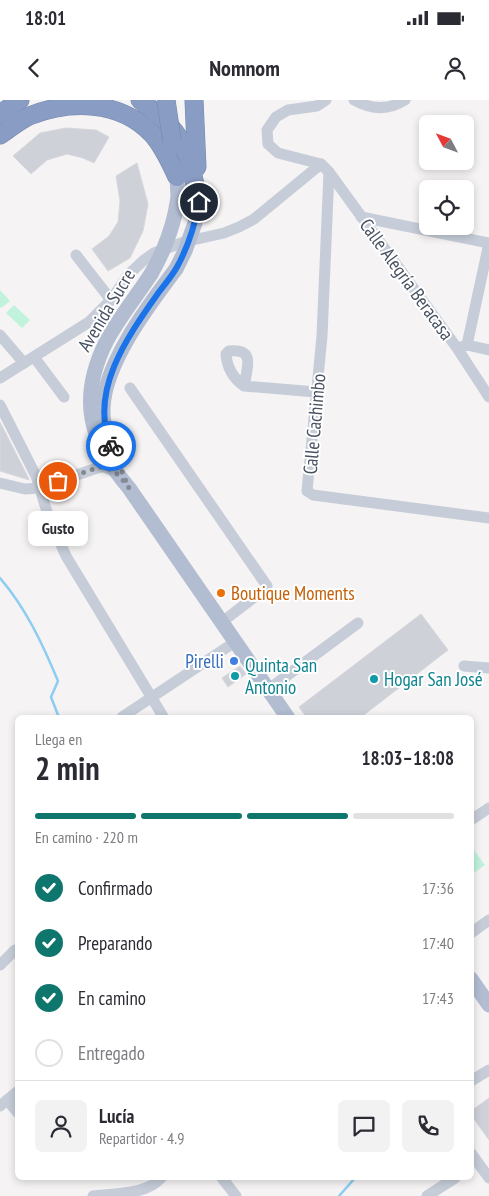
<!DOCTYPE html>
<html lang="es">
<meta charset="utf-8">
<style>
:root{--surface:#fff;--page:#f2f2f3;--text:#2b2b33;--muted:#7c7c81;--line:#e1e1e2;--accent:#0f766e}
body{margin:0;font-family:"PT Sans Narrow",sans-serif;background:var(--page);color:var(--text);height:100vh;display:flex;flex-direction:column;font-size:19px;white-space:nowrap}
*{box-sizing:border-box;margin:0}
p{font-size:16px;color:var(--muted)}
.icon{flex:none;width:28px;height:28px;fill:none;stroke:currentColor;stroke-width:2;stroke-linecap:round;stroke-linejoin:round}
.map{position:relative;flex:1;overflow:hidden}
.drawer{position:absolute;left:15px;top:615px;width:459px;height:465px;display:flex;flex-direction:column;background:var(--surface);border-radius:8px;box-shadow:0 2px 8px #0003}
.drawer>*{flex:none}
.needle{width:32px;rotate:311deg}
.fabs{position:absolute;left:419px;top:15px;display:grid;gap:10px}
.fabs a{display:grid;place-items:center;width:55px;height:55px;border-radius:8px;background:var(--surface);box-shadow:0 2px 8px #0003;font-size:25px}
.pin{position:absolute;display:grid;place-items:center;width:42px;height:42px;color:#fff;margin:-21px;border:2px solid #fff;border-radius:50%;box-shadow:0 1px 5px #0007}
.courier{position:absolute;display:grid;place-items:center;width:50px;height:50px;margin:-25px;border:4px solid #1a73e8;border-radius:50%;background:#fff;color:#222;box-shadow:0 1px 6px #0007}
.bubble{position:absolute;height:35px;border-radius:8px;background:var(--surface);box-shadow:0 2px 8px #0003;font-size:16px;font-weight:700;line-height:35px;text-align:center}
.overview em{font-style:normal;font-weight:700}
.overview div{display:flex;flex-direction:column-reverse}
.overview{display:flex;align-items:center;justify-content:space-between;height:85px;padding:0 20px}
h1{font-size:32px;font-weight:700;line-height:38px}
.bar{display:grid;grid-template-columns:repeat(4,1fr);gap:8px 5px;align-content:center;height:60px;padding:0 20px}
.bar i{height:6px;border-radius:4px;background:var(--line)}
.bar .current{background:var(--accent)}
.bar p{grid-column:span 4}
.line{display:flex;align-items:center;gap:12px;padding:0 20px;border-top:1px solid var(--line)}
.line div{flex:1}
.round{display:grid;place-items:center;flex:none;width:52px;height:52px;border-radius:8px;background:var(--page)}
ol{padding:0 20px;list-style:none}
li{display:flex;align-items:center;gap:15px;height:55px}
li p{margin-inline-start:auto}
li .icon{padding:5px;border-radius:50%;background:var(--accent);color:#fff;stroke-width:4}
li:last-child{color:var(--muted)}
li i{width:28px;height:28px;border:2px solid var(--line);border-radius:50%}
.status{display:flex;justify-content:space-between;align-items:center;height:35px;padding:0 25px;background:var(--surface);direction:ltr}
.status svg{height:14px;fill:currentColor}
header{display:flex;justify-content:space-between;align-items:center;height:65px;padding:0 20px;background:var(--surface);font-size:22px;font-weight:700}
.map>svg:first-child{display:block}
</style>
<div class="status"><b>18:01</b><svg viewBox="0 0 49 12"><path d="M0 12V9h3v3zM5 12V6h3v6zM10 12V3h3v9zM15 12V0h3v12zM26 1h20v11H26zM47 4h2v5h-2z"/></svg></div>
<header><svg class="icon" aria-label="back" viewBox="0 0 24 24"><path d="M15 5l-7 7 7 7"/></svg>Nomnom<svg class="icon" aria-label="person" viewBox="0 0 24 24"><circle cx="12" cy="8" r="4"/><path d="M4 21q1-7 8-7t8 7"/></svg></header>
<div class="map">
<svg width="489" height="1096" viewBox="0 0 489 1096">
<rect width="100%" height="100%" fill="#f5f3f3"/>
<g fill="#c1f3dc">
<polygon points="0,190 10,201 1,208 0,207"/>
<polygon points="14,205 30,220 22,228 6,213"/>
<polygon points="471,746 485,765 474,773 471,769"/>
</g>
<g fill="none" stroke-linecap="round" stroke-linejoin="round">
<g stroke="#8ccdf2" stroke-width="2.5">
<path d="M0,478C26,508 43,545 58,581L51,597L58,615L60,618"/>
<polyline points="339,1096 355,1078"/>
</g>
</g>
<g fill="#cfd1d8" stroke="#d7d8de">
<polygon points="66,28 96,30 109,37 94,63 83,58 67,54 47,60 31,74 13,56 40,33"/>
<polygon points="137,63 148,104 143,131 130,158 108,171 92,149 109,136 118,122 120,101 116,76"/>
<polygon points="0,322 29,379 29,380 0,371"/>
<polygon points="421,514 448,550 360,618 307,618 299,607"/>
<polygon points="240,566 246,574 228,587 222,578"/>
<polygon points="489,998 489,1040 471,1015 471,1011"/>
</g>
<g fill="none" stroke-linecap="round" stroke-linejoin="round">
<g stroke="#7487af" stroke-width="19">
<g id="highway">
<path d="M140,0C152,10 165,19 175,32C190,52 193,78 199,102"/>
<polyline points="194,0 197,67"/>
<polyline points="0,14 20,0"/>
<path d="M0,35C9,29 19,21 29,16C70,0 120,0 152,34C163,46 170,62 177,77"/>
</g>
</g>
<g stroke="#c6cdd8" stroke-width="11">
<polyline points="326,0 317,6 288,10 276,17 267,30 268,44 278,53 321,64 329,72 457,248 489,297"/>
<path d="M354,0C370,9 388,11 405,0"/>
<polyline points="329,72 322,236 307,391 313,395 489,418"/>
<polyline points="361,117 489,143"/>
<polyline points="76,155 111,200"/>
<polyline points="0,235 24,263"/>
<polyline points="467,245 489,143"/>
<polyline points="461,247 467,245 489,250"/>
<polyline points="34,257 64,297"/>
<polyline points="0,278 89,222 111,200 128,175 144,160 154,153 184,142 224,133 239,127 254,119 321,64"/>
<path d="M244,286C247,268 256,248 229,251L226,254C227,268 233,278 244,286L316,292"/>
<polyline points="130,288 267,486 265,489 222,522"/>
<polyline points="0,305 36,376 48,415 66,456 164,618"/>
<polyline points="0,383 25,389 39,388 100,367 105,367 115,372"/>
<polyline points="464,566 489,568"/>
<polyline points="269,589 358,523"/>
<polyline points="122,617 235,542"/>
<polyline points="471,720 489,708"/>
<polyline points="471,833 489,820"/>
<polyline points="0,865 15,850"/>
<polyline points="471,981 489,970"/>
<polyline points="7,1000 18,1013"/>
<polyline points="0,1006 18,991"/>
<polyline points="471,1053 489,1078"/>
<polyline points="222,1078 236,1096"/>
<path d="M93,1096C115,1093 146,1095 161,1078"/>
<polyline points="427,1096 455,1078"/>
</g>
<g stroke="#b2bdd2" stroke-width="15">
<polyline points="175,114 178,97 177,77"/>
<path d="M151,174C136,197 118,219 106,242C78,299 89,341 129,388L288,618"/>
<path d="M112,350C107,336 102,323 103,308C105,262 149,205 176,169"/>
<polyline points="471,879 489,905"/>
</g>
<use href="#highway" stroke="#899cc3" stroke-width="18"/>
<g stroke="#7487af" stroke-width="19" stroke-linecap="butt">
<polyline id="highway-bridge" points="166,0 172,41"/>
</g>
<g stroke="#b2bdd2" stroke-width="15">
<polyline points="176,169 185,151 195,123"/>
<path d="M151,174C162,155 170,135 175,114"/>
</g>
<use href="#highway-bridge" stroke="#899cc3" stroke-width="18"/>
</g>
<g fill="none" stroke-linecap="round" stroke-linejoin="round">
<path stroke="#858a95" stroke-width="5" stroke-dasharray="0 9" d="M58,381L100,367C114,367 121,378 129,388L111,346"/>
<path stroke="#1a73e8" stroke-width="6" d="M111,346C88,291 128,236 159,192C165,184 172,176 177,167C188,147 195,125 199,102"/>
</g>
<circle fill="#e8710a" stroke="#fff" stroke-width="2" cx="221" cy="493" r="5"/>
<circle fill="#3f7fe0" stroke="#fff" stroke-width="2" cx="234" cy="561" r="5"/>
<g fill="#0f9aa8" stroke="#fff" stroke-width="2">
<circle cx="235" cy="576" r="5"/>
<circle cx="374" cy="579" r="5"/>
</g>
<g text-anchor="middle" stroke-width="4" stroke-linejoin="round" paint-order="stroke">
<g font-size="19" fill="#495262" stroke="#fff">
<text transform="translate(407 179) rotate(54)" y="7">Calle Alegría Beracasa</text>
<text transform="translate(106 210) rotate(-59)" y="7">Avenida Sucre</text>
<text transform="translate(314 324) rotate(-85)" y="7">Calle Cachimbo</text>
</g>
<g font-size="19" fill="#c56008" stroke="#fff" text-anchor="start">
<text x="231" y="500">Boutique Moments</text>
</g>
<g font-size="19" fill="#366cbe" stroke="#fff" text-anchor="end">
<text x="224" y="568">Pirelli</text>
</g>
<g font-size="19" fill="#0d838f" stroke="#fff" text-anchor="start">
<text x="245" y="572">Quinta San<tspan x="245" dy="22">Antonio</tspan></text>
<text x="384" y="586">Hogar San José</text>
</g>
</g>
</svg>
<div class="fabs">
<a><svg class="needle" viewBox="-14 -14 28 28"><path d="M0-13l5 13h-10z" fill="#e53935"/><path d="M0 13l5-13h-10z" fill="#7c7c81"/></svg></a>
<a><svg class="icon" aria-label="locate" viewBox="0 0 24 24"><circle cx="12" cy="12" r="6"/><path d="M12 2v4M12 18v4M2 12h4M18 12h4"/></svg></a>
</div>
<div class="pin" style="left:58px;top:381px;background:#ea580c"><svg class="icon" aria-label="bag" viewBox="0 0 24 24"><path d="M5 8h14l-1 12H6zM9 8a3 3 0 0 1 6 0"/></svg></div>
<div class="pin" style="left:199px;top:102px;background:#1f2937"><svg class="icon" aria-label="home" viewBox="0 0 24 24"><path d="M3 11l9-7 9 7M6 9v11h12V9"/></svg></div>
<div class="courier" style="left:111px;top:346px"><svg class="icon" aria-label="bike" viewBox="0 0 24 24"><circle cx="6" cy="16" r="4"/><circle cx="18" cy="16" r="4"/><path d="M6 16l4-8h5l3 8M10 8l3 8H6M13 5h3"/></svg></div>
<div class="bubble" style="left:28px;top:411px;width:60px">Gusto</div>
<section class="drawer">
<div class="overview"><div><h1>2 min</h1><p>Llega en</p></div><em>18:03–18:08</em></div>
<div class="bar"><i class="current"></i><i class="current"></i><i class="current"></i><i></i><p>En camino · 220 m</p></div>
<ol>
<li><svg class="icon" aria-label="check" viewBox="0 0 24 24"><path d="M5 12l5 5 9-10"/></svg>Confirmado<p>17:36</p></li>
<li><svg class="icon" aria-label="check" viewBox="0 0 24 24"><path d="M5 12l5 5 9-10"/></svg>Preparando<p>17:40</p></li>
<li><svg class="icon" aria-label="check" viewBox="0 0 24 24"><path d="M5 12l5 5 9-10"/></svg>En camino<p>17:43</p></li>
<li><i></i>Entregado</li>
</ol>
<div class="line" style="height:90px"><a class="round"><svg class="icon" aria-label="person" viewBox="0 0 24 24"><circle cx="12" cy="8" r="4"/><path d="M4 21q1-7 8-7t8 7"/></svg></a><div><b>Lucía</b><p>Repartidor · 4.9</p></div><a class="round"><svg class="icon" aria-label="chat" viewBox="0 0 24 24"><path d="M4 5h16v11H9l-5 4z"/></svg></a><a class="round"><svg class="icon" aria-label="phone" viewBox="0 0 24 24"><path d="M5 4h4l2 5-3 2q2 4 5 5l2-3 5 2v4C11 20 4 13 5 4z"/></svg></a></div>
</section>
</div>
